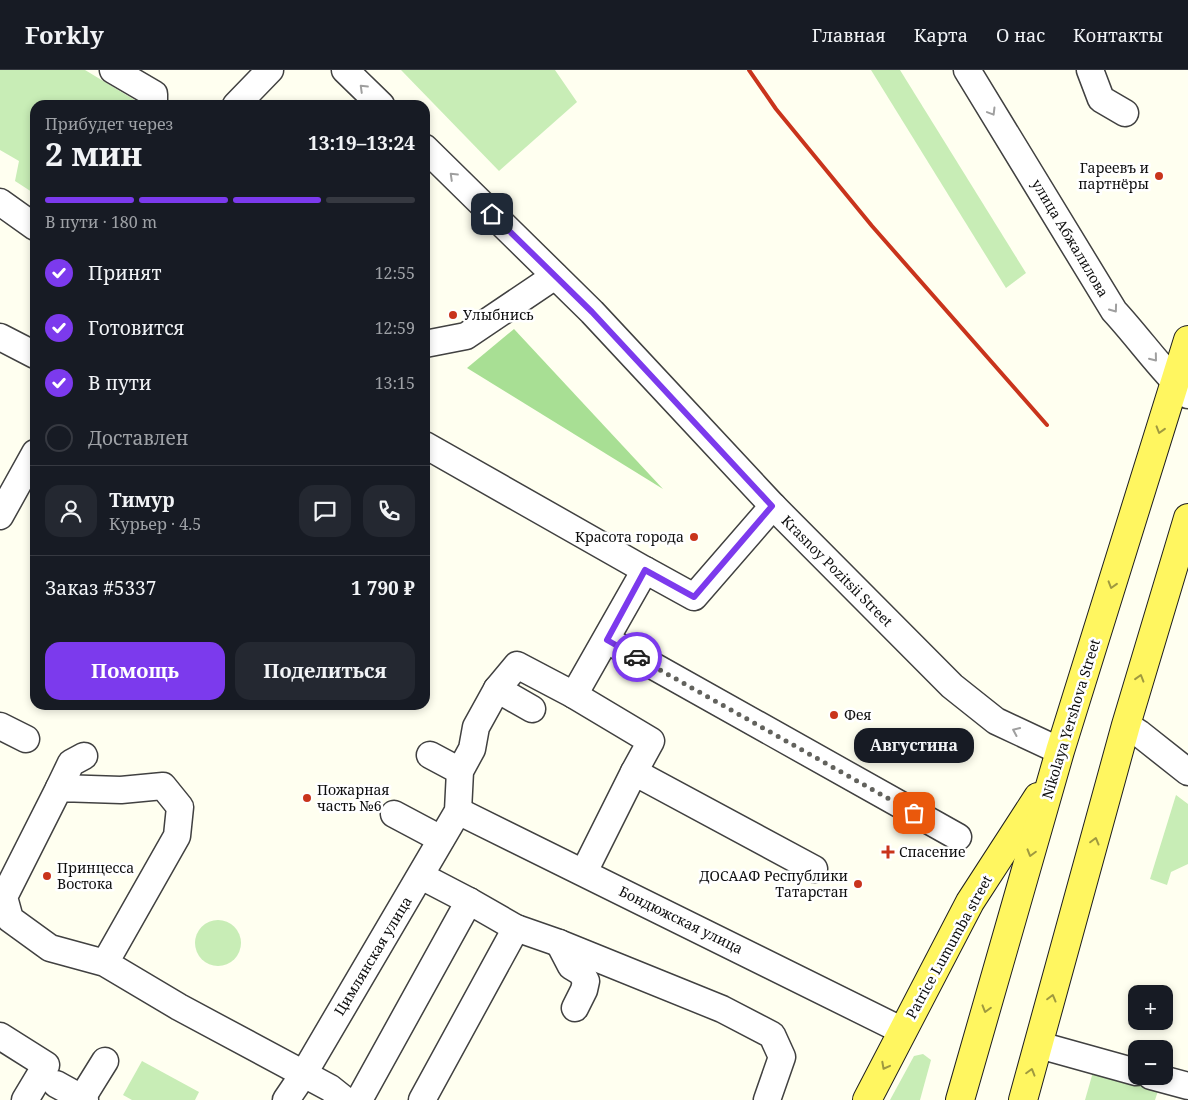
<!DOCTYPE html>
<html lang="ru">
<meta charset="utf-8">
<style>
:root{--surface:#171b24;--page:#242831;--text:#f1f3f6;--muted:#9ea1a6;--line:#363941;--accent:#7c3aed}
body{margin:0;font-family:"Noto Serif",serif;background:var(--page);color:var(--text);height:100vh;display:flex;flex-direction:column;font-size:19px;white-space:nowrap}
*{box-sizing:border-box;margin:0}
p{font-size:16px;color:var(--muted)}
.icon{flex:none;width:28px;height:28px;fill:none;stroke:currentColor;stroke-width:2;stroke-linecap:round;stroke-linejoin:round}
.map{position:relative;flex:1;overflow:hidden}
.sheet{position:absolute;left:30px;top:30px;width:400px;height:610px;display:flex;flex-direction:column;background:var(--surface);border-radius:15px;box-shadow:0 2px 8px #0003}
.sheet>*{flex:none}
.controls{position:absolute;left:1128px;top:915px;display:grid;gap:10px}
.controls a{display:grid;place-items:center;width:45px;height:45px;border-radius:10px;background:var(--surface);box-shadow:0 2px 8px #0003;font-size:25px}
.pin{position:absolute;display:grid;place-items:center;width:42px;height:42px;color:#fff;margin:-21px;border-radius:10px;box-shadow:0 2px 8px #0006}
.courier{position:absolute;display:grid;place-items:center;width:50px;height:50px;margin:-25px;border:4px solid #7c3aed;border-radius:50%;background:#fff;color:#222;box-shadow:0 1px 6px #0007}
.bubble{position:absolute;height:35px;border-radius:15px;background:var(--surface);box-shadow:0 2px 8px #0003;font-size:16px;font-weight:700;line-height:35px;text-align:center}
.summary em{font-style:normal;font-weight:700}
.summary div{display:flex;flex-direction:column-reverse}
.summary{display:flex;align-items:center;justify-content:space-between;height:85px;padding:0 15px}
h1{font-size:32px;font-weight:700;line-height:38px}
.bar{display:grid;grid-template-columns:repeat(4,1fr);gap:8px 5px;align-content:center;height:60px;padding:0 15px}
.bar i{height:6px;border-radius:4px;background:var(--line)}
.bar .on{background:var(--accent)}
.bar p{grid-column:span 4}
.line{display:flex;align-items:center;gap:12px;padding:0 15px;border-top:1px solid var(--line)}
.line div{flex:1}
.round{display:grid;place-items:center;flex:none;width:52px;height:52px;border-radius:15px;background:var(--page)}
ol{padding:0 15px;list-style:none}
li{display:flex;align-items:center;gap:15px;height:55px}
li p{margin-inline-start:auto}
li .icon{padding:5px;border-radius:50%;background:var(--accent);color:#fff;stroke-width:4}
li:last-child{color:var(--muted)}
li i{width:28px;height:28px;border:2px solid var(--line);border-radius:50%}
.cta{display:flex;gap:10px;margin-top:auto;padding:10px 15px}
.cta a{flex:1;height:58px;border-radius:15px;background:var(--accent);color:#fff;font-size:20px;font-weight:700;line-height:58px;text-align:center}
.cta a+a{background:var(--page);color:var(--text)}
header{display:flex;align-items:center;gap:30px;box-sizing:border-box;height:70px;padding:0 25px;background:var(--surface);border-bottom:1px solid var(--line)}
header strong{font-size:24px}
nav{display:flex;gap:28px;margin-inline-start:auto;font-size:18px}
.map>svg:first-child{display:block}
</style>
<header>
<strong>Forkly</strong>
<nav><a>Главная</a><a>Карта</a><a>О нас</a><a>Контакты</a></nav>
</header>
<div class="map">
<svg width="1188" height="1030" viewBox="0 0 1188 1030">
<rect width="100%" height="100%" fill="#fffff0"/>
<g fill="#c8edb6">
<polygon points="0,0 85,0 138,32 138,35 35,35 35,124 15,111 19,91 0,80"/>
<polygon points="401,0 555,0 577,32 499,101"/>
<polygon points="871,0 900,0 1026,203 1006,218"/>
<polygon points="1176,725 1188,734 1188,794 1171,802 1167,815 1150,809"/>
<circle cx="218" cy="873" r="23"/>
<polygon points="923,984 931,990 920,1030 890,1030 914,986"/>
<polygon points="142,991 199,1022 195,1030 132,1030 123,1025"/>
<polygon points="1093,1002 1158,1021 1155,1030 1085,1030"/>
</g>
<polygon fill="#a8df94" points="514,259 663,419 467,298"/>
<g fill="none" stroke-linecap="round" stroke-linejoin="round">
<g stroke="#414141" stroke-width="29">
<g id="minor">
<polyline points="113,0 154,24 154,35"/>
<polyline points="345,0 381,35"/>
<path d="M967,0L1114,241C1139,268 1161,300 1188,325"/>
<polyline points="1090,0 1101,29 1125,43"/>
<polyline points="236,35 270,0"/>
<polyline points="425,78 592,242 773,436 952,616 996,651 1060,681"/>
<polyline points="0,132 35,157"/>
<polyline points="0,267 35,285"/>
<polyline points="425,274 466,266 555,206"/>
<polyline points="425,375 645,500"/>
<polyline points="0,446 35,383"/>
<polyline points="607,570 958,767"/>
<polyline points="497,619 532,639"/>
<polyline points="574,625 651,671 634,702"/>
<polyline points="1126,655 1140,664 1188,702"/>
<polyline points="0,656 26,669"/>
<polyline points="430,685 460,701"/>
<polyline points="59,718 71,693 84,686"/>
<polyline points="458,741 903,961"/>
<polyline points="394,744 441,769"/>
<polyline points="584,802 634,702 814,799"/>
<polyline points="421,806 469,831 516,858 559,873 722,939 772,965 782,987 767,1030"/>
<polyline points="559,873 571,896 581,902 586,911 584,920 575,938"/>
<polyline points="105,893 50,878 10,849 4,827 59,718 121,720 163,716 180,737 177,766 105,893 179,937 330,1018 345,1030"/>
<polyline points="0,966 46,995 25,1030"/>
<polyline points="1039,975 1136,1002"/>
<polyline points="1151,1006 1188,1016"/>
<polyline points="56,1014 85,1030"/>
<polyline points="82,1028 105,991"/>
<polyline points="286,1030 303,1005 458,741 460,701 472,679 476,657 497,619 517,595 574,625 645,500 694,527 773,436"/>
<polyline points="359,1030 469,831"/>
<polyline points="422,1030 516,858"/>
</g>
</g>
<g stroke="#1f1f1f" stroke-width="30">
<g id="major">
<polyline points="867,1030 970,832 1038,727"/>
<polyline points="960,1030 1060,681 1188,270"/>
<polyline points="1023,1030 1126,655 1188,448"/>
</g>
</g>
<use href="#minor" stroke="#fff" stroke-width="26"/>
<use href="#major" stroke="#fff660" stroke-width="28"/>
<polyline stroke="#c9341c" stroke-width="4" points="749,0 776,39 872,156 1047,355"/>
</g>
<defs><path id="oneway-chevron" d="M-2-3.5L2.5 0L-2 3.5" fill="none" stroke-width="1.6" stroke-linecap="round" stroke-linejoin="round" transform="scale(1.25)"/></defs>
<g stroke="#9f9f9f">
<use href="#oneway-chevron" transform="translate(363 18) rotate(-136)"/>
<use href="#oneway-chevron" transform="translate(992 42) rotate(59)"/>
<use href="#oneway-chevron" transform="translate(453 106) rotate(-136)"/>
<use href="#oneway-chevron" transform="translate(1114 239) rotate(54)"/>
<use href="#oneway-chevron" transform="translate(1154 288) rotate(51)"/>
<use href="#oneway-chevron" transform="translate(1016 661) rotate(-156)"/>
</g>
<g stroke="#9f993f">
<use href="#oneway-chevron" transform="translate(1160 360) rotate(107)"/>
<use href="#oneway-chevron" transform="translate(1112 515) rotate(107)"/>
<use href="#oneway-chevron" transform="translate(1140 608) rotate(-73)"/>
<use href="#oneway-chevron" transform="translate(1095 771) rotate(-75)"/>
<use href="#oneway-chevron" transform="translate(1031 783) rotate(106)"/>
<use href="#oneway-chevron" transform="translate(1052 928) rotate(-75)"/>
<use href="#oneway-chevron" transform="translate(986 939) rotate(106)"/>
<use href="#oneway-chevron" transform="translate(885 996) rotate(118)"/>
<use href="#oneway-chevron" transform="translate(1031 1002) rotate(-74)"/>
</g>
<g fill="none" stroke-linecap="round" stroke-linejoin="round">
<polyline stroke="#62625d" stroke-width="5" stroke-dasharray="0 9" points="637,587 914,743"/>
<polyline stroke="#7c3aed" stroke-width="6" points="492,144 592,242 772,436 694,527 645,500 607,570 637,587"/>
</g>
<g fill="#c9341c" stroke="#fff" stroke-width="2">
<circle cx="1159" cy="106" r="5"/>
<circle cx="453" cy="245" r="5"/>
<circle cx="694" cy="467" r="5"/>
<circle cx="834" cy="645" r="5"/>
<circle cx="307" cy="728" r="5"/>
<path d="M885.5 774.5h5v5h5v5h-5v5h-5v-5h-5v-5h5z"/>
<circle cx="47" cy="806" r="5"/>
<circle cx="858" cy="814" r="5"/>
</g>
<g text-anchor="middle" stroke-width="5" stroke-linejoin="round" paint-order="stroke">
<g font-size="14" fill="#0e0e0e" stroke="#fff" text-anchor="start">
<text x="1149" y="103" text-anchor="end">Гареевъ и<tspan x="1149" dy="16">партнёры</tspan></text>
<text x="463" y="250">Улыбнись</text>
<text x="684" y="472" text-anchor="end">Красота города</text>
<text x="844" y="650">Фея</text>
<text x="317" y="725">Пожарная<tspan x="317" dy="16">часть №6</tspan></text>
<text x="899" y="787">Спасение</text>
<text x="57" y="803">Принцесса<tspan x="57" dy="16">Востока</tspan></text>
<text x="848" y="811" text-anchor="end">ДОСААФ Республики<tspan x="848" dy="16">Татарстан</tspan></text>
</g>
<g font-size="14" fill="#0e0e0e" stroke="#fff">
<text transform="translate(1070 168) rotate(59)" y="5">улица Абжалилова</text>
<text transform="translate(837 501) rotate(45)" y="5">Krasnoy Pozitsii Street</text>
<text transform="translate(1071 649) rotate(-73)" y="5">Nikolaya Yershova Street</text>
<text transform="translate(681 850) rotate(26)" y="5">Бондюжская улица</text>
<text transform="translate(949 877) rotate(-61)" y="5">Patrice Lumumba street</text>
<text transform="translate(373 886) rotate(-59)" y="5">Цимлянская улица</text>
</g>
</g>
</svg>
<div class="controls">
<a>+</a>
<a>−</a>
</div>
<div class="pin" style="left:914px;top:743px;background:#ea580c"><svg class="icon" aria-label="bag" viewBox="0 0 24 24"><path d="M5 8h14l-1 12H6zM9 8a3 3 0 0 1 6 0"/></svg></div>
<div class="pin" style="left:492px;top:144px;background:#1f2937"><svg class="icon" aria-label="home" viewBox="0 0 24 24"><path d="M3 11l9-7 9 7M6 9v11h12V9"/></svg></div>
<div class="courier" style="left:637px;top:587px"><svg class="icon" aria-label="car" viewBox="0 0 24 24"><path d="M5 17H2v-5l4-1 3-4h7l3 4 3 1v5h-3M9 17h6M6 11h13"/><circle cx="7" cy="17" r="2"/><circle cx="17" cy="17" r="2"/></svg></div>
<div class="bubble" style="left:854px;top:658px;width:120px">Августина</div>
<section class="sheet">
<div class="summary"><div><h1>2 мин</h1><p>Прибудет через</p></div><em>13:19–13:24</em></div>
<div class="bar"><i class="on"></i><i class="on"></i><i class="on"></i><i></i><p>В пути · 180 m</p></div>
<ol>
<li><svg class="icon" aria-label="check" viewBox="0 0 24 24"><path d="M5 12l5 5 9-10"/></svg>Принят<p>12:55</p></li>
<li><svg class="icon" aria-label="check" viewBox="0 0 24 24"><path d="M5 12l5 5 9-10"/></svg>Готовится<p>12:59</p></li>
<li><svg class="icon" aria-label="check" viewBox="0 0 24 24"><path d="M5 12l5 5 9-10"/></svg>В пути<p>13:15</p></li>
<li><i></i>Доставлен</li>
</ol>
<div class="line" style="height:90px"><a class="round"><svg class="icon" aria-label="person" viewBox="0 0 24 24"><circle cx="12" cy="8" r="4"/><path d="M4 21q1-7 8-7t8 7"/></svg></a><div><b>Тимур</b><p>Курьер · 4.5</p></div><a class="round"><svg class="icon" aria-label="chat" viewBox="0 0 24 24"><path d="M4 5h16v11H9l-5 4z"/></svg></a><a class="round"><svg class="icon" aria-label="phone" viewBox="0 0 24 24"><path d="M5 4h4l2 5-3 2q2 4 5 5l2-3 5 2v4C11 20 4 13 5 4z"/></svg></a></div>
<div class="line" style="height:65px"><div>Заказ #5337</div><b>1 790 ₽</b></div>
<div class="cta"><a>Помощь</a><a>Поделиться</a></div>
</section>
</div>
